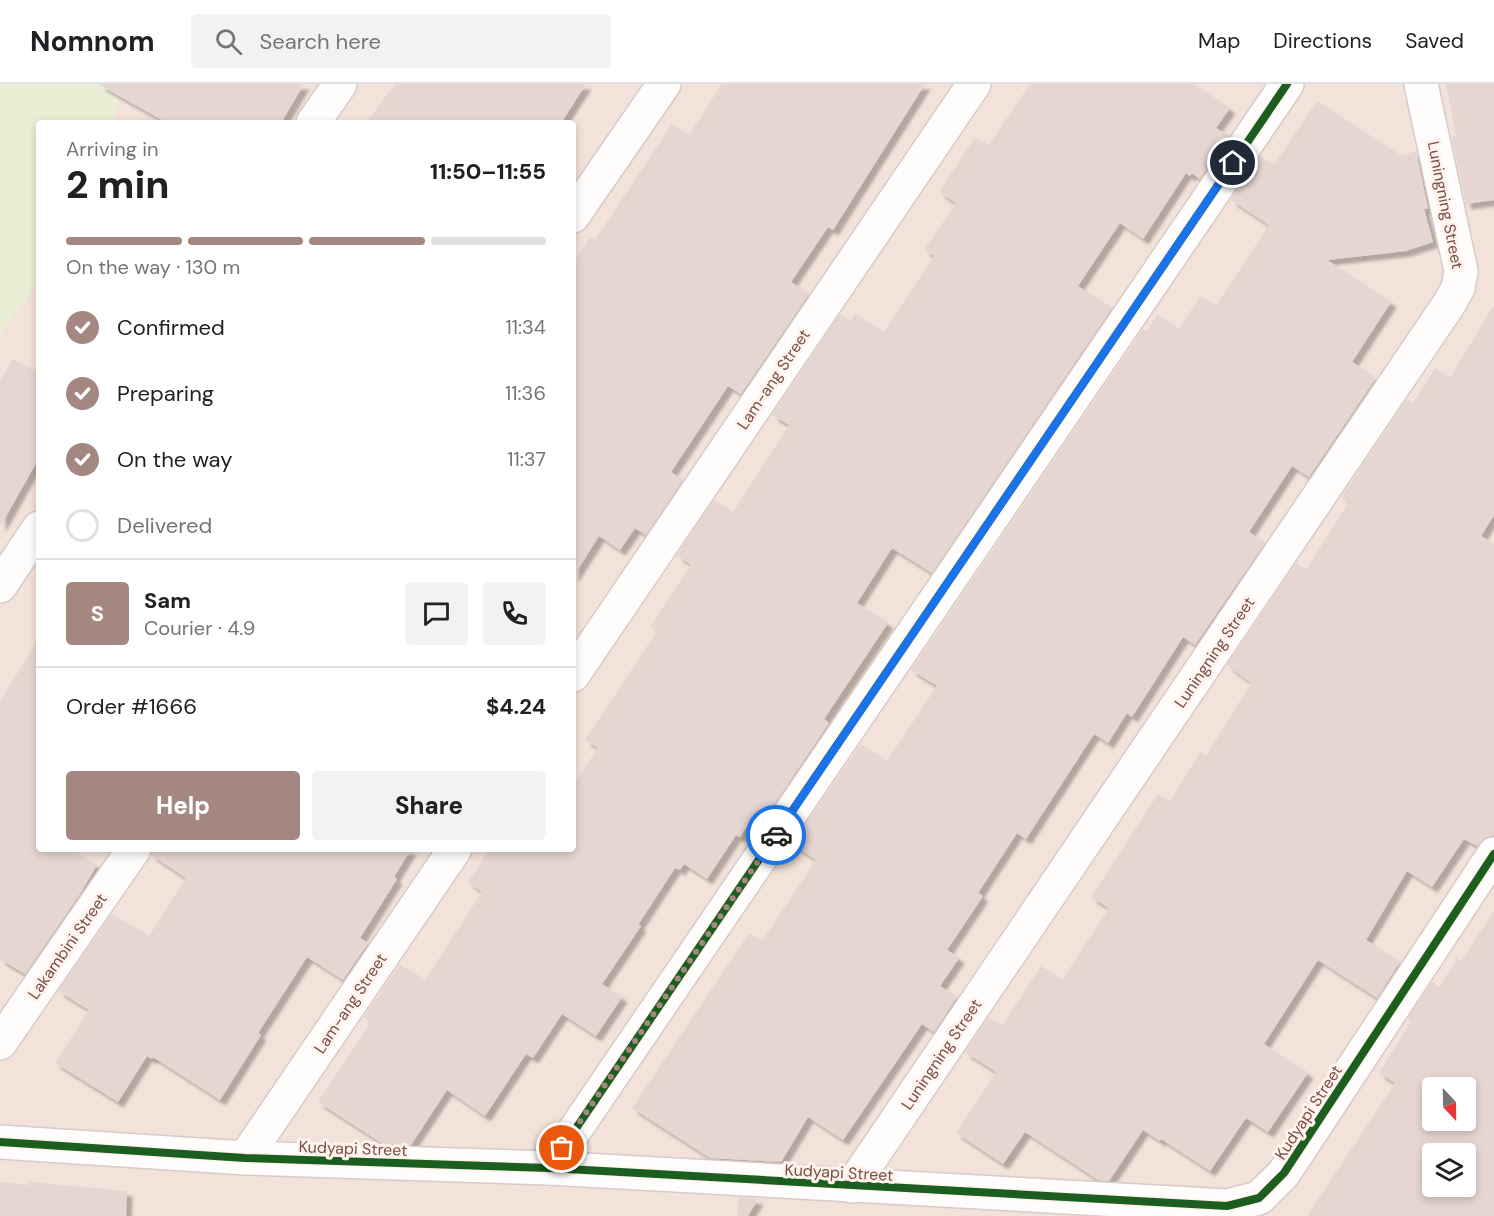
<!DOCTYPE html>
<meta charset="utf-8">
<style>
:root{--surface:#fff;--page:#f2f2f2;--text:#202124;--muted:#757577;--line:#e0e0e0;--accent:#a58781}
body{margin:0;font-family:"DM Sans",sans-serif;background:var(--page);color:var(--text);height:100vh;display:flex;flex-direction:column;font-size:22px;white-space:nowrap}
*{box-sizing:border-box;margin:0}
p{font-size:20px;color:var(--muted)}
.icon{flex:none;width:33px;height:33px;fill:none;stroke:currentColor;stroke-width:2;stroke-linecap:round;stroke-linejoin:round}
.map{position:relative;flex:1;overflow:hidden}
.side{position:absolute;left:36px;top:36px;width:540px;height:732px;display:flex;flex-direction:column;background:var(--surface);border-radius:6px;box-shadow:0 3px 9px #0003}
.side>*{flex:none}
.needle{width:39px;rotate:158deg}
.controls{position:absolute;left:1422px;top:993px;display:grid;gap:12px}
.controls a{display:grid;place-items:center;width:54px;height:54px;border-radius:6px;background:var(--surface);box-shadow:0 3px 9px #0003;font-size:30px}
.pin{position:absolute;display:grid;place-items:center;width:51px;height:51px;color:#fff;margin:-26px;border:3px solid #fff;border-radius:50%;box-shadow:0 2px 6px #0007}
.courier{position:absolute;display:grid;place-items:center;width:60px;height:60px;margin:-30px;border:4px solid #1a73e8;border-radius:50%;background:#fff;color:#222;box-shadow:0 2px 8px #0007}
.summary em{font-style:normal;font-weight:800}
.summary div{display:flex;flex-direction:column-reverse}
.summary{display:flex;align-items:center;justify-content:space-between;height:102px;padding:0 30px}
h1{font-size:39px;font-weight:800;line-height:45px}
.bar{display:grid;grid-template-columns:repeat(4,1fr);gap:9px 6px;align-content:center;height:72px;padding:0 30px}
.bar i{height:8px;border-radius:4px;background:var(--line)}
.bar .current{background:var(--accent)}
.bar p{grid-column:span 4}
.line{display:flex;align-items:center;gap:15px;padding:0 30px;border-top:2px solid var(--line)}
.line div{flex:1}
.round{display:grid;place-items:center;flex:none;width:63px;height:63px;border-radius:6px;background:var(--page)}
ol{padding:0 30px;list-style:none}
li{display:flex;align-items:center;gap:18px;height:66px}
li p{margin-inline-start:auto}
li .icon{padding:6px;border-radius:50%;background:var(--accent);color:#fff;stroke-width:4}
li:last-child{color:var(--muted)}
li i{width:33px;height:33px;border:3px solid var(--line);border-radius:50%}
.action{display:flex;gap:12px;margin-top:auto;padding:12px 30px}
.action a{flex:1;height:69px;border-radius:6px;background:var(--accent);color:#fff;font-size:24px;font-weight:800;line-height:69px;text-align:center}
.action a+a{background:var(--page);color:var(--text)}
header{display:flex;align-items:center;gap:36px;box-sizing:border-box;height:84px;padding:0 30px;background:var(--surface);border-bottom:2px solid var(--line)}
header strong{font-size:28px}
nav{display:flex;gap:33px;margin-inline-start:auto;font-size:21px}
.search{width:420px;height:54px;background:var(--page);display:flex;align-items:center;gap:15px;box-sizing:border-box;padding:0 21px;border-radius:6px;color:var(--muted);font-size:22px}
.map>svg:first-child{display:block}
</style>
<header>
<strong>Nomnom</strong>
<div class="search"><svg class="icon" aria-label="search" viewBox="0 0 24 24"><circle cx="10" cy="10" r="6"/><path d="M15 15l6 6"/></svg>Search here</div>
<nav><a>Map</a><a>Directions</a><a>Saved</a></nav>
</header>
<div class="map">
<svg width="1494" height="1132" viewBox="0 0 1494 1132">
<defs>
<filter id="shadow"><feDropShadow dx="5.5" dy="5.5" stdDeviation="1.5" flood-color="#0004"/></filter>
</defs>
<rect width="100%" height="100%" fill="#f8f0eb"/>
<path fill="#f3e2d9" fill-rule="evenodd" d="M122,0H1494V1132H0V252L39,196V765H573V39H114ZM1432,1004H1466V1036H1432ZM1432,1070H1466V1102H1432Z"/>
<polygon fill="#e9eed4" points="0,0 122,0 114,39 39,39 39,196 0,252"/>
<g fill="#e5d6d2" fill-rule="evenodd" filter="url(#shadow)">
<polygon points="98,0 304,0 281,39 167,39"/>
<polygon points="395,0 586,0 561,39 366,39"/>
<polygon points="722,0 925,0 833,146 828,143 791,198 809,210 741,310 728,302 671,388 683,396 646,451 635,444 620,466 599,452 573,493 573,179 590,153 595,156 672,40 689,51"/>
<polygon points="1030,0 1193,0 1230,24 1216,44 1229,52 1200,95 1192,89 1190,92 1186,89 1143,155 1120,139 1078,202 1112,224 932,489 892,464 857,519 888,539 824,635 829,639 761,740 752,734 740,753 736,751 707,795 684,780 680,786 675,784 638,841 641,842 602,900 622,913 596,952 562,930 533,974 526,970 485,1032 447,1006 411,1061 383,1060 318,1018 371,938 364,933 400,880 425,896 482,808 468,798 490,765 573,765 573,701 598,664 585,656 657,547 650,543 691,481 677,471 714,416 733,428 789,341 772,331 840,230 850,237 855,230 884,248 934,172 924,166 956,119 939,108 975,53 988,62"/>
<polygon points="1446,0 1494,0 1494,116 1466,120 1452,54 1456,52"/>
<polygon points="1317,17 1401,72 1416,67 1428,125 1424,125 1433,158 1406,167 1327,176 1391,218 1352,278 1376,294 1309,393 1292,382 1249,448 1265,459 1195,561 1183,553 1132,633 1127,629 1108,659 1094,650 1026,755 1017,749 978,809 983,812 947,866 959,874 940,902 957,913 934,948 922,940 843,1056 808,1033 781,1078 710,1074 632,1024 749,849 762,857 816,776 792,760 861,660 887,677 937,602 911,586 1143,245 1147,247 1157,231 1179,245 1200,212 1216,222 1269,141 1231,116 1260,72 1274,81"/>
<polygon points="1494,221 1494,431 1481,452 1494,460 1494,751 1485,754 1477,762 1464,755 1432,803 1407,787 1366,856 1400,878 1377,914 1318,876 1264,960 1308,989 1268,1048 1246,1034 1210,1087 1161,1055 1160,1057 1143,1046 1109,1097 1098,1096 1025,1048 1003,1080 956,1049 996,988 965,968 989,933 1002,942 1041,882 1062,896 1109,824 1091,813 1158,710 1170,717 1200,668 1206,672 1251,599 1227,581 1296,479 1306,486 1348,419 1341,414 1407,315 1413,319 1435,284 1450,294"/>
<polygon points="13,275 39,290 39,374 0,443 0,296"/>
<polygon points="39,555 39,765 71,765 97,781 80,810 25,890 0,875 0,617"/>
<polygon points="152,765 411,765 394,793 397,795 360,854 368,859 343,896 307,873 258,949 261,951 220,1016 153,973 152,975 147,972 118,1018 55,979 89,926 58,907 112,830 149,852 186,794 151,771"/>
<path d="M1494,827V1132H1307L1395,999L1379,989L1411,937L1408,934L1432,898L1439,903L1457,875L1461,877ZM1432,1004H1466V1036H1432ZM1432,1070H1466V1102H1432Z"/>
<polygon points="0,1098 29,1101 30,1098 127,1107 126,1132 0,1132"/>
<polygon points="739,1113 758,1115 748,1132 737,1132"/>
</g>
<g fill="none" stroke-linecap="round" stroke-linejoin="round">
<g stroke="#d6cbc8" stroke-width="36">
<g id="minor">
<polyline points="313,39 340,0"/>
<polyline points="573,132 664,0"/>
<polyline points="0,502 39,444"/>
<polyline points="573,591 974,0"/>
<polyline points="0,959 134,765"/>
<polyline points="0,1058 245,1074 549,1084 1227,1122 1259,1114 1284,1089 1494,770"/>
<polyline points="245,1074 455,765"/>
<polyline points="549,1084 1287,0"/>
<polyline points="852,1102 1449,220 1458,204 1461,187 1421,0"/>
</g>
</g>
<use href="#minor" stroke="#fefdfc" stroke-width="33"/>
<g stroke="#fff4ed" stroke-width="11">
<g id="cycleway">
<polyline points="0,1058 245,1074 549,1084 1227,1122 1259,1114 1284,1089 1494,770"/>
<polyline points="549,1084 1287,0"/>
</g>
</g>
<use href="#cycleway" stroke="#1b5e20" stroke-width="8"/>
</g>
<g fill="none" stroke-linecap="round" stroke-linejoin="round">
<polyline stroke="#a58781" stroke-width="6" stroke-dasharray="0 10.8" points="562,1064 776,751"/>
<polyline stroke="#1a73e8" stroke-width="8" points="776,751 1233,79"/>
</g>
<g text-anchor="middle" stroke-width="6" stroke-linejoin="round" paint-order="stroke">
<g font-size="16" fill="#794e48" stroke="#fff4ed">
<text transform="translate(1446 121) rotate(79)" y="6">Luningning Street</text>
<text transform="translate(773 295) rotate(-56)" y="6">Lam-ang Street</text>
<text transform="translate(1214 568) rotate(-56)" y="6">Luningning Street</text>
<text transform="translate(67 862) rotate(-55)" y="6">Lakambini Street</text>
<text transform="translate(350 919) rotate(-56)" y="6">Lam-ang Street</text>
<text transform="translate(941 970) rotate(-56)" y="6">Luningning Street</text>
<text transform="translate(1308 1028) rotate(-57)" y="6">Kudyapi Street</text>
<text transform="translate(353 1064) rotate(2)" y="6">Kudyapi Street</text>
<text transform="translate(839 1088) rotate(3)" y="6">Kudyapi Street</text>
</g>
</g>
</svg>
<div class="controls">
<a><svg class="needle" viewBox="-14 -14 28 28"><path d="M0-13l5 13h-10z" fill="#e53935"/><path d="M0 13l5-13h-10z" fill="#757577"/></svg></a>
<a><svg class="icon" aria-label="layers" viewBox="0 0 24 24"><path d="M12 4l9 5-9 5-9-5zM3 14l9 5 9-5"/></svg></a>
</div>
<div class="pin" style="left:562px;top:1064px;background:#ea580c"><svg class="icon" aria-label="bag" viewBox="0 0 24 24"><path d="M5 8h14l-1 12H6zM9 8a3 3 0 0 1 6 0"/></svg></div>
<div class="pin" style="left:1233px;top:79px;background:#1f2937"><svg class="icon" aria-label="home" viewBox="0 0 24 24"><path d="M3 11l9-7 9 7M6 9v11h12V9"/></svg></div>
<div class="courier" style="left:776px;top:751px"><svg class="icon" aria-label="car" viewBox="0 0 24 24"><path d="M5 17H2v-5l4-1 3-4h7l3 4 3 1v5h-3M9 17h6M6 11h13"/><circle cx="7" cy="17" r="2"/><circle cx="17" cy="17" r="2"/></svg></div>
<section class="side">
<div class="summary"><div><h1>2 min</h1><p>Arriving in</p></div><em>11:50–11:55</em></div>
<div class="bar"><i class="current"></i><i class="current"></i><i class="current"></i><i></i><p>On the way · 130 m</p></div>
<ol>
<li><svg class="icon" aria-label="check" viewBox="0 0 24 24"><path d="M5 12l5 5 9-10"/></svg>Confirmed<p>11:34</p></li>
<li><svg class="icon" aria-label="check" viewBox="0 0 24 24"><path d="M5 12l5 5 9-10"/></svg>Preparing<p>11:36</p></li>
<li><svg class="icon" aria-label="check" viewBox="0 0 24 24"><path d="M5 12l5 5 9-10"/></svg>On the way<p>11:37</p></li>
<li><i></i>Delivered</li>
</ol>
<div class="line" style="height:108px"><b class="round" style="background:var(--accent);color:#fff">S</b><div><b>Sam</b><p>Courier · 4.9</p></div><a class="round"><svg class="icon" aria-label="chat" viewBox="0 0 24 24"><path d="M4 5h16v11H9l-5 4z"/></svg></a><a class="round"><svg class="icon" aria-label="phone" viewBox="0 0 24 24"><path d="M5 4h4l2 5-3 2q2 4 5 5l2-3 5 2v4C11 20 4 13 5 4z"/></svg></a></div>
<div class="line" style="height:78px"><div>Order #1666</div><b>$4.24</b></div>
<div class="action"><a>Help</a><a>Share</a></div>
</section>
</div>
